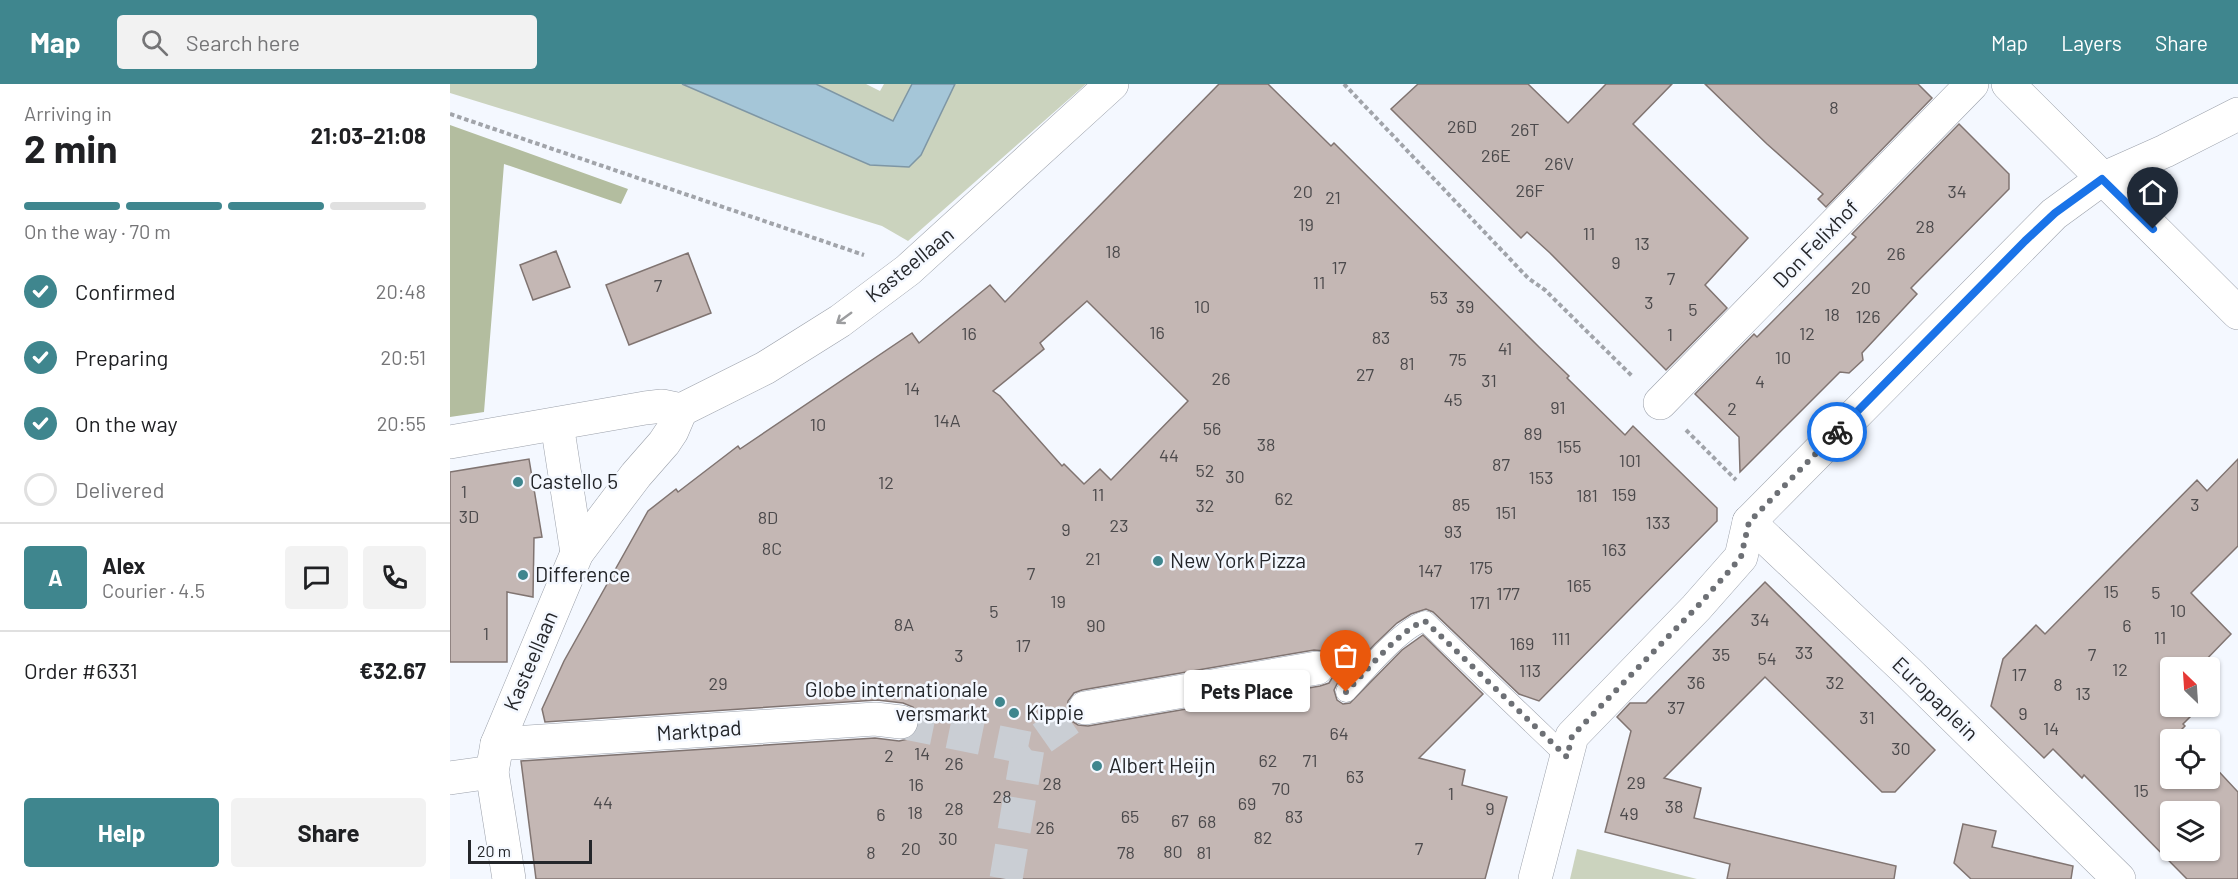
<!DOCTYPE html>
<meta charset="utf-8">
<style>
:root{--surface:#fff;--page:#f2f2f2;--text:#202124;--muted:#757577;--line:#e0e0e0;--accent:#3f868e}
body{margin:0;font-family:Barlow,sans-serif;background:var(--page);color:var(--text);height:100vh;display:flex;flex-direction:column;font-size:22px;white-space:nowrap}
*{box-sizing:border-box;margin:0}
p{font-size:20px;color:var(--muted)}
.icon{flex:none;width:33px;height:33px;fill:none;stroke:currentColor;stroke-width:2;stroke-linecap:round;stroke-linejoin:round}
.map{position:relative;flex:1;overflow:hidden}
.drawer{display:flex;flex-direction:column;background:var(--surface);width:450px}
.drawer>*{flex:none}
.needle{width:39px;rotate:335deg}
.controls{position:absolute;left:1710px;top:573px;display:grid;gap:12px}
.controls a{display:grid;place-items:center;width:60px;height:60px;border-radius:6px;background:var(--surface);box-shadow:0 2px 4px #0004;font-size:30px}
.scale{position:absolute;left:18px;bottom:15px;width:124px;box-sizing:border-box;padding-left:6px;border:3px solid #24262a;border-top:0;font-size:16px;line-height:21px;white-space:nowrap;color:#24262a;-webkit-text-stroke:4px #f4f8ff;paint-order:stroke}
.pin{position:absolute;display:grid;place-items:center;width:51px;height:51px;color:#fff;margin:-62px -26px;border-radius:50% 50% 50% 0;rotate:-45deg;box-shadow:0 0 6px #0007}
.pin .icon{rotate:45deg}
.courier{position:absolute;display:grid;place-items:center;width:60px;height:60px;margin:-30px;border:4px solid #1a73e8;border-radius:50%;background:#fff;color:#222;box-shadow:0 2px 8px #0007}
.bubble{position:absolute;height:42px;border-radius:6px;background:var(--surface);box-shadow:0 2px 4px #0004;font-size:20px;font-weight:700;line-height:42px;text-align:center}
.headline em{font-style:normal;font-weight:700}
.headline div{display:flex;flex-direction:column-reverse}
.headline{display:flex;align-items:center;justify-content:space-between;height:102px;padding:0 24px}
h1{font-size:39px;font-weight:700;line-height:45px}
.bar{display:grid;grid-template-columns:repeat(4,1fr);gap:9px 6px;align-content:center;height:72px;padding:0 24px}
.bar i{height:8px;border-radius:4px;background:var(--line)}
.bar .on{background:var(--accent)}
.bar p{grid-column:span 4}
.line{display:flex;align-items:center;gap:15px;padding:0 24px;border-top:2px solid var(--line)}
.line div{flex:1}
.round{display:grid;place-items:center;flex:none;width:63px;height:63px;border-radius:6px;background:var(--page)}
ol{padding:0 24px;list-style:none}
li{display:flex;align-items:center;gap:18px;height:66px}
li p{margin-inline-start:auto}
li .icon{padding:6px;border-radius:50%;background:var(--accent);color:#fff;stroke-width:4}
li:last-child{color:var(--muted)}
li i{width:33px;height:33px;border:3px solid var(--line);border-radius:50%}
.action{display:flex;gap:12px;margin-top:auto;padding:12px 24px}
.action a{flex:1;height:69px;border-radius:6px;background:var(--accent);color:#fff;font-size:24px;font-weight:700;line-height:69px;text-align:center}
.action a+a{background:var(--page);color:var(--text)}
header{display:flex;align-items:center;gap:36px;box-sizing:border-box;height:84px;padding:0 30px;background:var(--accent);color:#fff}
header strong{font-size:28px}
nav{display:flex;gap:33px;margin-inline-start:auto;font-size:21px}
.search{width:420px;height:54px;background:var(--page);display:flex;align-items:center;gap:15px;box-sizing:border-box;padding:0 21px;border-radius:6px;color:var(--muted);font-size:22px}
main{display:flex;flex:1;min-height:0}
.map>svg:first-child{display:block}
</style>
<header>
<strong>Map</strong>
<div class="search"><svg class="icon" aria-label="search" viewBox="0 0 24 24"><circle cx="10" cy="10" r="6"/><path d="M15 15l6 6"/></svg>Search here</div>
<nav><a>Map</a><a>Layers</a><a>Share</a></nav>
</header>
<main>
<section class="drawer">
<div class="headline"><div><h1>2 min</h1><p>Arriving in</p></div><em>21:03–21:08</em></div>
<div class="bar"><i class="on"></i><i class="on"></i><i class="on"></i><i></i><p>On the way · 70 m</p></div>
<ol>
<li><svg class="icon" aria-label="check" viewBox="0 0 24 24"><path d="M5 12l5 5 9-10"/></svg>Confirmed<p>20:48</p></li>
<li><svg class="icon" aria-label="check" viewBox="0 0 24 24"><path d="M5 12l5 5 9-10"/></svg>Preparing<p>20:51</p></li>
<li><svg class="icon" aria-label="check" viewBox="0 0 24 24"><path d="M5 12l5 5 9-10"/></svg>On the way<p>20:55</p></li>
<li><i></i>Delivered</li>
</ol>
<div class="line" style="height:108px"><b class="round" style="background:var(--accent);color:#fff">A</b><div><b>Alex</b><p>Courier · 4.5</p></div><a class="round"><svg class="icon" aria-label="chat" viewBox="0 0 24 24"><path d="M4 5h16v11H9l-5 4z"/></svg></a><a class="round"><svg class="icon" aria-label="phone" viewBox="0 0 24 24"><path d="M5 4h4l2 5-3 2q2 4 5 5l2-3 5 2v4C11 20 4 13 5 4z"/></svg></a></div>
<div class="line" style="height:78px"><div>Order #6331</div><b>€32.67</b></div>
<div class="action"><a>Help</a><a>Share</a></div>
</section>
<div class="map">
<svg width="1788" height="795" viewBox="0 0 1788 795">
<rect width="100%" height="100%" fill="#f4f8ff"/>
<g fill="#cbd3be">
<polygon points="0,0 232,0 420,81 471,71 505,0 636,0 458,157 432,142 0,9"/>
<polygon points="366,0 416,0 430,7 434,0 462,0 443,38"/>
<polygon points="1127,765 1247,795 1120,795"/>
</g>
<polygon fill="#b3bd9f" points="0,41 178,105 171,120 54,80 34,328 0,333"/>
<polygon fill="#a5c6d8" stroke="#7e96a4" stroke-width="1.5" points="232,0 366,0 443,37 462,0 505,0 471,71 459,83 420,81"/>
<g fill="#c4b7b4" stroke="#807471" stroke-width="1.5" fill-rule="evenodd">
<path d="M769,0H818L881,62L884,59L1089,263L1119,292L1117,294L1175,351L1183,342L1267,424V437L1089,617L1069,610L983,528L976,525L961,530L947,539L925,560L887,600L884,606L887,616L893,620L900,619L952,566L973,551L1033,610L969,674L1015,686L1012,701L1057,713L1035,795H86L71,677L425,654L449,657L458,655L466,650L470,640L468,630L463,623L453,619L427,616L95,638L92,625L114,577L198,427L226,405L228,408L288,362L290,365L462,249L469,259L540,201L555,218ZM637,217L738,317L661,396L650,385L634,400L614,380L612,382L550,312L543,307L594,265L590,259ZM864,566L874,567L882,573L885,580L884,591L879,599L870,602L638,642L628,641L620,636L617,628L618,617L624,609L632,606Z"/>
<polygon points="968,0 1078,0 1118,39 1156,0 1222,0 1183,40 1298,154 1255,201 1277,224 1216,286 1100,169 1077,148 1071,154 941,25"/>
<polygon points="1255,0 1468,0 1482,14 1376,123 1368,115 1373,110 1317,60"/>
<polygon points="1509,40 1559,90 1559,105 1461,204 1467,210 1412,269 1413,276 1399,289 1390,288 1290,388 1289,353 1245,310 1304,250 1307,253 1406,153 1402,150"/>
<polygon points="106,167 120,203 83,216 70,181"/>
<polygon points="238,169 261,229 179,261 156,201"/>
<polygon points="79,375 92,453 84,454 83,513 57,508 57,578 0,578 0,388"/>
<path d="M1788,375V462L1741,509L1781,550L1748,584H1720V622H1735L1743,630L1733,640L1735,642L1730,647L1738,656H1720V694H1760V678L1788,708V795H1737L1634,691L1632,694L1603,665L1594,674L1541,622L1553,575L1586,541L1595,550L1747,396L1757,407ZM1720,728H1760V766H1720Z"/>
<polygon points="1315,498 1485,666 1445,708 1432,708 1315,593 1214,694 1251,704 1244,734 1446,782 1444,795 1277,795 1280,780 1155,748 1181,647 1167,633 1180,619 1196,619"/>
<polygon points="1513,740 1546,747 1542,763 1623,782 1621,795 1521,795 1504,779"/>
</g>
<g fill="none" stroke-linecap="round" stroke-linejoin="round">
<g stroke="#caced4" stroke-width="33" stroke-dasharray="33 16" stroke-linecap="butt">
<polyline points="451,638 578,664 635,624"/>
<polyline points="556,795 578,664"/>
</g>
<g stroke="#9ba0aa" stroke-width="21">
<path id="lane" d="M896,608C914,589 951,544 975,537L1117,673"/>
</g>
<g stroke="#9ba0aa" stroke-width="34">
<g id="street">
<polyline points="1210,319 1522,0"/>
<polyline points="107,340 127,469"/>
<polyline points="0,358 195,324 212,322 231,326 315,284 390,237 458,186 662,0"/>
<polyline points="1299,438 1459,589 1669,795"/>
<polyline points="635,624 867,584"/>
<polyline points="47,660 425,635 451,638"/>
<polyline points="0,694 42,688"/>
<polyline points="59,795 42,688 47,660 127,469 186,391 214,359 222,347 231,326"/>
<polyline points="1085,795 1122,652 1246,524 1291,473 1299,438 1604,130 1652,95 1715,67 1788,30"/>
</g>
</g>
<g stroke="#9ba0aa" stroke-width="34">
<polyline id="secondary" points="1558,0 1788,229"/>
</g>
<g stroke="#a1a4aa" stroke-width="4" stroke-dasharray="4.5 3" stroke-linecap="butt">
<polyline points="894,0 1078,194 1095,206 1182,292"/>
<polyline points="0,30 414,171"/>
<polyline points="1236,346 1286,396"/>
</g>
<use href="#lane" stroke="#fff" stroke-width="20"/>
<use href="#street" stroke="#fff" stroke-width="33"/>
<use href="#secondary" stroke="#fff" stroke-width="33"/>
</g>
<defs><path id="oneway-shaft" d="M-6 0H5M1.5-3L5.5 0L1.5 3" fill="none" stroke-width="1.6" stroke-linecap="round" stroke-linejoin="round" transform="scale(1.5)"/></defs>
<use stroke="#9c9d9f" href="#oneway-shaft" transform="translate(394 234) rotate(144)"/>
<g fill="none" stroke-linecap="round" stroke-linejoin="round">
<path stroke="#6d7075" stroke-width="6" stroke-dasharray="0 10.8" d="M896,608C915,589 951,544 975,537L1117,673L1122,652L1246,524L1281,485L1291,473L1299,438L1387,348"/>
<polyline stroke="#1a73e8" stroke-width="8" points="1387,348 1575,157 1605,129 1652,95 1703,145"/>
</g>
<g fill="#3f868e" stroke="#f4f8ff" stroke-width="2">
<circle cx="68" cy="398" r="6"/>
<circle cx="708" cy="477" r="6"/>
<circle cx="73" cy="491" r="6"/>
<circle cx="550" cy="618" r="6"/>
<circle cx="564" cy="629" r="6"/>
<circle cx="647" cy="682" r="6"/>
</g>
<g text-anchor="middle" stroke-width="5" stroke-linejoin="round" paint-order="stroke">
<g font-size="18" fill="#4c4a4c">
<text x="1384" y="30">8</text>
<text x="1012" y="49">26D</text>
<text x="1075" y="52">26T</text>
<text x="1046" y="78">26E</text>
<text x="1109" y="86">26V</text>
<text x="1080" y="113">26F</text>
<text x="853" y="114">20</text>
<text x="1507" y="114">34</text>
<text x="883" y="120">21</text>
<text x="856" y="147">19</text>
<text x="1475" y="149">28</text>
<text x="1139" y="156">11</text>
<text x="1192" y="166">13</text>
<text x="663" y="174">18</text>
<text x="1446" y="176">26</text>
<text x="1166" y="185">9</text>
<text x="889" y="190">17</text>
<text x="1221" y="201">7</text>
<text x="869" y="205">11</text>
<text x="208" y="208">7</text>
<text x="1411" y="210">20</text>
<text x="989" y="220">53</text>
<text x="1199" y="225">3</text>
<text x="752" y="229">10</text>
<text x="1015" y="229">39</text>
<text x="1243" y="232">5</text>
<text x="1382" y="237">18</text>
<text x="1418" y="239">126</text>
<text x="707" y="255">16</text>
<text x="519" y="256">16</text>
<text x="1357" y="256">12</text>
<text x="1220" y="257">1</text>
<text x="931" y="260">83</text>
<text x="1055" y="271">41</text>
<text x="1333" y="280">10</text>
<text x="1008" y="282">75</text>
<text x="957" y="286">81</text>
<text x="915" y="297">27</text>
<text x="771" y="301">26</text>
<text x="1039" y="303">31</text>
<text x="1310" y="304">4</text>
<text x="462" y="311">14</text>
<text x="1003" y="322">45</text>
<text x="1108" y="330">91</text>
<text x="1282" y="331">2</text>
<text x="497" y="343">14A</text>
<text x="368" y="347">10</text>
<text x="762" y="351">56</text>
<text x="1083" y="356">89</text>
<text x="816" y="367">38</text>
<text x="1119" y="369">155</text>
<text x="719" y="378">44</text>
<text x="1180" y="383">101</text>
<text x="1051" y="387">87</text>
<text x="755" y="393">52</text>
<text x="785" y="399">30</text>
<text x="1091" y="400">153</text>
<text x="436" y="405">12</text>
<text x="14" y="414">1</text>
<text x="648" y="417">11</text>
<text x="1174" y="417">159</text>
<text x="1137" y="418">181</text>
<text x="834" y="421">62</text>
<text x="1011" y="427">85</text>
<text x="1745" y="427">3</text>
<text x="755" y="428">32</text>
<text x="1056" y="435">151</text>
<text x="19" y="439">3D</text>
<text x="318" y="440">8D</text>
<text x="1208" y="445">133</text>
<text x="669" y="448">23</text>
<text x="616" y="452">9</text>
<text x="1003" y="454">93</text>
<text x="322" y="471">8C</text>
<text x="1164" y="472">163</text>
<text x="643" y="481">21</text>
<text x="1031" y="490">175</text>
<text x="980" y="493">147</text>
<text x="581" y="496">7</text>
<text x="1129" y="508">165</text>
<text x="1661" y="514">15</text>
<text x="1706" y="515">5</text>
<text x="1058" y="516">177</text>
<text x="608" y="524">19</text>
<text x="1030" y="525">171</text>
<text x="1728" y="533">10</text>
<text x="544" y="534">5</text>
<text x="1310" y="542">34</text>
<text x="454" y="547">8A</text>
<text x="646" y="548">90</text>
<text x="1677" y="548">6</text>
<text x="36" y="556">1</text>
<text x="1710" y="560">11</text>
<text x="1111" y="561">111</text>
<text x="1072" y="566">169</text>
<text x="573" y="568">17</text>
<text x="1354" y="575">33</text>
<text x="1271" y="577">35</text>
<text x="1642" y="577">7</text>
<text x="509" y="578">3</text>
<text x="1317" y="581">54</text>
<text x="1670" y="592">12</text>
<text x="1080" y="593">113</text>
<text x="1569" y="597">17</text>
<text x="1246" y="605">36</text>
<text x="1385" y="605">32</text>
<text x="268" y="606">29</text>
<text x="1608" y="607">8</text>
<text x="1633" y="616">13</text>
<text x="1226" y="630">37</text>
<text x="1573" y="636">9</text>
<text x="1417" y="640">31</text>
<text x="1601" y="651">14</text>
<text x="889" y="656">64</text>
<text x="1451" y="671">30</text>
<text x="472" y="676">14</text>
<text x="439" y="678">2</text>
<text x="818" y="683">62</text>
<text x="860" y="683">71</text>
<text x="504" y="686">26</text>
<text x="905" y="699">63</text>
<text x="1186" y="705">29</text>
<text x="602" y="706">28</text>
<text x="466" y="707">16</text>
<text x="831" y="711">70</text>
<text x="1691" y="713">15</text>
<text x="1001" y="716">1</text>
<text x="552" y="719">28</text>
<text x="153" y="725">44</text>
<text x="797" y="726">69</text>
<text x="1224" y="729">38</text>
<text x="504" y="731">28</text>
<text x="1040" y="731">9</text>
<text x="465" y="735">18</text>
<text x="1179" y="736">49</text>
<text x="431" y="737">6</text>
<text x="680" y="739">65</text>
<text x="844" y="739">83</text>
<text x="730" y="743">67</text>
<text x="757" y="744">68</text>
<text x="595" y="750">26</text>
<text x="813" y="760">82</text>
<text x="498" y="761">30</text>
<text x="461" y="771">20</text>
<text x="969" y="771">7</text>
<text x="723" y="774">80</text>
<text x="421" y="775">8</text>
<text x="676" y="775">78</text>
<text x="754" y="775">81</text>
</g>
<g font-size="21" fill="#24262a" stroke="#f4f8ff">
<text transform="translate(1366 160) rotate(-46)" y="7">Don Felixhof</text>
<text transform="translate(460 181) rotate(-39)" y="7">Kasteellaan</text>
<text transform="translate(81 577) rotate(-67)" y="7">Kasteellaan</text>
<text transform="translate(1485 615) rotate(44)" y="7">Europaplein</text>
<text transform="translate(249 647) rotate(-4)" y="7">Marktpad</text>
</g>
<g font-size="21" fill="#24262a" stroke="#f4f8ff" text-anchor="start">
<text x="80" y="405">Castello 5</text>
<text x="720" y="484">New York Pizza</text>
<text x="85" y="498">Difference</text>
<text x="538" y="613" text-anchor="end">Globe internationale<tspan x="538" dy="24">versmarkt</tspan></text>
<text x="576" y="636">Kippie</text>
<text x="659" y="689">Albert Heijn</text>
</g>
</g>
</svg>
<div class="controls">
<a><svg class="needle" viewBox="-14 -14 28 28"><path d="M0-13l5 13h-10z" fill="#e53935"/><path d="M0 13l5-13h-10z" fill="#757577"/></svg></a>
<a><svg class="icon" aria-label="locate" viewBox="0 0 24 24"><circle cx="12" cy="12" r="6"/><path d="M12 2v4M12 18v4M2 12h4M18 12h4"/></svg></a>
<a><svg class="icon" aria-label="layers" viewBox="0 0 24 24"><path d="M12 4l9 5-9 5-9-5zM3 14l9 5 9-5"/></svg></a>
</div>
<div class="scale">20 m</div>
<div class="pin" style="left:896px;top:608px;background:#ea580c"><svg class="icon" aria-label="bag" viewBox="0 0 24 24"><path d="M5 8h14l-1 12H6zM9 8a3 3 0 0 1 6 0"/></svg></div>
<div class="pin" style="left:1703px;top:145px;background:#1f2937"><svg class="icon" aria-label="home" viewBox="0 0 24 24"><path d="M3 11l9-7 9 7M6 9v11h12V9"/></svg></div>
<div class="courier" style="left:1387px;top:348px"><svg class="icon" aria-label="bike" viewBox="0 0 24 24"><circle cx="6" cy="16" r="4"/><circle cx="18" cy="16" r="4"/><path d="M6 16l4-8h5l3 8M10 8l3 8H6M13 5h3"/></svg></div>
<div class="bubble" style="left:734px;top:586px;width:126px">Pets Place</div>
</div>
</main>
